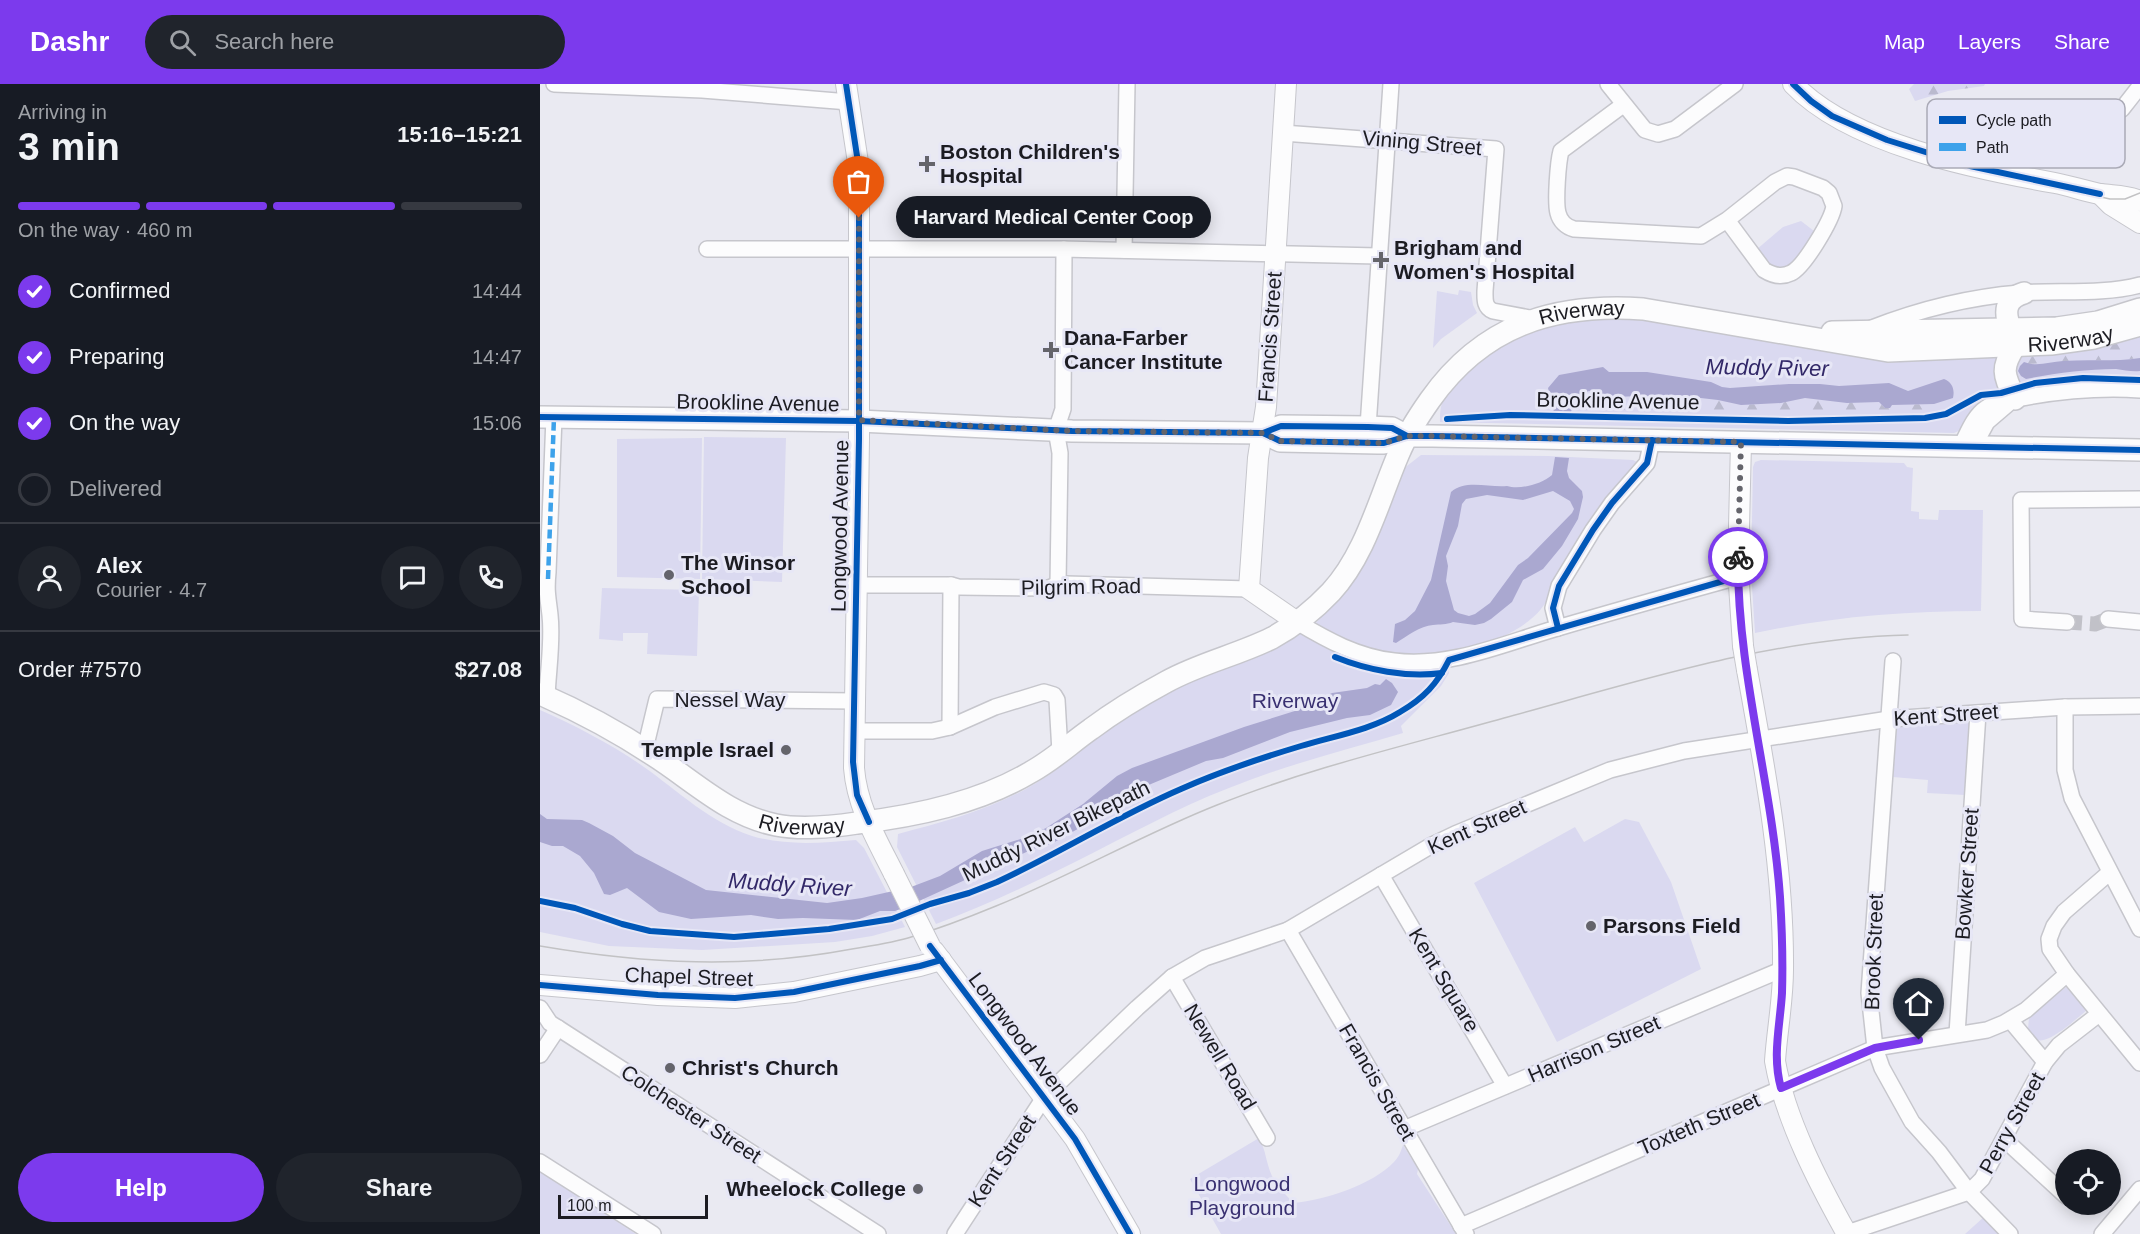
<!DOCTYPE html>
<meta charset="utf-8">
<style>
:root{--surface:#171b24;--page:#20242c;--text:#f1f3f6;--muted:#9ea1a6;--line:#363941;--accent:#7c3aed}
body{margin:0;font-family:Helvetica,sans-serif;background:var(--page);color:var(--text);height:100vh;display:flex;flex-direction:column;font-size:22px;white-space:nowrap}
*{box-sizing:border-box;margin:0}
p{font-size:20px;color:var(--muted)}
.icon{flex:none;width:33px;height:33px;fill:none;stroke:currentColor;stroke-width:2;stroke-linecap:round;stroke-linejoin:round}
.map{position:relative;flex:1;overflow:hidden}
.details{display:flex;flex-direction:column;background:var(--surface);width:540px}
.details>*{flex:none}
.fabs{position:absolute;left:1515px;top:1065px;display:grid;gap:12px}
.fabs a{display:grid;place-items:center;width:66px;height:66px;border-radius:50%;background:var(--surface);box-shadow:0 3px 15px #0003;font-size:30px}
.scale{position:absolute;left:18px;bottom:15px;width:150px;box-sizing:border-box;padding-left:6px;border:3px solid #1c1c22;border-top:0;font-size:16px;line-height:21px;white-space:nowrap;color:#1c1c22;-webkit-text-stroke:4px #e7e7f6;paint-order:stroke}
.pin{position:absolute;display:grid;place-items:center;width:51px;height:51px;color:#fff;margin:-62px -26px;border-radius:50% 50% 50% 0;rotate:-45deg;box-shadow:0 0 6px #0007}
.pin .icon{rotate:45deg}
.courier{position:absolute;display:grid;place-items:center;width:60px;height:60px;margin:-30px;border:4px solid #7c3aed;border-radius:50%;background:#fff;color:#222;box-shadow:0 2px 8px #0007}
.bubble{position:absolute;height:42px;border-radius:21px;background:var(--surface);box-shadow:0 3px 15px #0003;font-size:20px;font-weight:700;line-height:42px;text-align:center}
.head em{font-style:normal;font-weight:700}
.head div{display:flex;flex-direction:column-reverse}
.head{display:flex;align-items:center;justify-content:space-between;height:102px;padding:0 18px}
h1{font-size:39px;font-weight:700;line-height:45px}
.bar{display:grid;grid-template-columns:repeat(4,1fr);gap:9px 6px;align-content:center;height:72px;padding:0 18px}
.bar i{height:8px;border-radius:4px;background:var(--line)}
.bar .current{background:var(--accent)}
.bar p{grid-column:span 4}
.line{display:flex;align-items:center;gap:15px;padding:0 18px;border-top:2px solid var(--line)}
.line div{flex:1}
.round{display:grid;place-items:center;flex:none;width:63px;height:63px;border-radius:32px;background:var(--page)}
ol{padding:0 18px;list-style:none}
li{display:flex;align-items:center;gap:18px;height:66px}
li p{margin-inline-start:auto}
li .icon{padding:6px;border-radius:50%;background:var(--accent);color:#fff;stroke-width:4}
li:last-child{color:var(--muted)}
li i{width:33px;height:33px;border:3px solid var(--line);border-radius:50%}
.cta{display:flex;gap:12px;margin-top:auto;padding:12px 18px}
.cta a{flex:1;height:69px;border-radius:36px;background:var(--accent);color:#fff;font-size:24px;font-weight:700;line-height:69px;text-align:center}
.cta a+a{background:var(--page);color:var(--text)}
header{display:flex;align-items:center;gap:36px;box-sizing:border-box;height:84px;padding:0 30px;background:var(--accent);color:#fff}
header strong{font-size:28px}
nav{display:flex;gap:33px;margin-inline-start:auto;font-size:21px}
.search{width:420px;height:54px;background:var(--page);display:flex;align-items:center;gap:15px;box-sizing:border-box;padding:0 21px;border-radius:33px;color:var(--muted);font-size:22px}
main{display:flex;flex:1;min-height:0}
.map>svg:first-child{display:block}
</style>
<header>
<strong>Dashr</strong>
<div class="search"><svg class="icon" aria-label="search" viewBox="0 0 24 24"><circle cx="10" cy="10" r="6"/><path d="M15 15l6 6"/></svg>Search here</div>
<nav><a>Map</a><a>Layers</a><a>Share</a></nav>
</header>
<main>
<section class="details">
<div class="head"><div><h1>3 min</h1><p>Arriving in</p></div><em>15:16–15:21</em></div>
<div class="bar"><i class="current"></i><i class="current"></i><i class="current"></i><i></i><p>On the way · 460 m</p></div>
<ol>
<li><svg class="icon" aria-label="check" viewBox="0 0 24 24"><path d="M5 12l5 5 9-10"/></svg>Confirmed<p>14:44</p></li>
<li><svg class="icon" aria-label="check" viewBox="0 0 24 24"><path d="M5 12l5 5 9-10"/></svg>Preparing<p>14:47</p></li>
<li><svg class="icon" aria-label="check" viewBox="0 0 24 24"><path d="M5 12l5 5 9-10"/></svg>On the way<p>15:06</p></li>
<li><i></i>Delivered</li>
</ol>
<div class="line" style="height:108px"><a class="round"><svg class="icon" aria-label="person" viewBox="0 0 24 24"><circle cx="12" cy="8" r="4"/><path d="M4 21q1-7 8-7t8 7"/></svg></a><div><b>Alex</b><p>Courier · 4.7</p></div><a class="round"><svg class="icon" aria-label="chat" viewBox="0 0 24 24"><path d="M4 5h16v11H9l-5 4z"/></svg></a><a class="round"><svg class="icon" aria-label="phone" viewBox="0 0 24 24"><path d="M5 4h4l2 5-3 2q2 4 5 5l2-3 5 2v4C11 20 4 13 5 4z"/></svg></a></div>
<div class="line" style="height:78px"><div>Order #7570</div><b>$27.08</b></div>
<div class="cta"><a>Help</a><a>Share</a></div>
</section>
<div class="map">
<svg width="1600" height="1150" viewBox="0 0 1600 1150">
<defs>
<pattern id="forest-firs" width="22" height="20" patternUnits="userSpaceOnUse" patternTransform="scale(1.5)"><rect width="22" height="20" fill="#dad9f0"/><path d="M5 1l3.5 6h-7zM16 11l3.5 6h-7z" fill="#babace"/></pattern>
</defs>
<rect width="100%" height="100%" fill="#eaeaf2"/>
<g fill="#dad9f0">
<path d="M1261,137L1274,147C1258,176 1243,206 1216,166L1243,143Z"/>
<polygon points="919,206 931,208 933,221 937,229 901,255 893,264 897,207 918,211"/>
<path d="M1073,234L1097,235L1338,273L1457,270L1462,305L1460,312L1421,346L1414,349L900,338C900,330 900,322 904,315C919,284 972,253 1004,243C1026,236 1051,236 1073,234Z"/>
<polygon points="1600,250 1600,299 1546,296 1540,299 1487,306 1480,306 1472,293 1478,272"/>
<polygon points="164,353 246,354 242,498 162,495"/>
<polygon points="162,354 160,495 77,493 77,355"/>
<path d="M881,371L1008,372L1093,376L1099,379L1013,501C1010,509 1007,518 1001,525C976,556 913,573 875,572C857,571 838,566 821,561C806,557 786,551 776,539L821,486L834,461L863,385Z"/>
<path d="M1221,376L1364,379L1367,383L1373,384L1371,427L1379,428V435L1398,436L1399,426H1443L1441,527C1364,527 1290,533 1215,549L1211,487L1213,383L1215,378Z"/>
<polygon points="62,504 159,506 157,572 107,570 108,549 83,549 83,557 59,555"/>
<path d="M761,548L782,560L908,581L909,589L901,602L861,642L863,649C805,666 746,681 689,704C637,724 587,752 537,777C491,800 444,822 396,840L357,763L358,750C412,736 467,721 513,688C539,669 562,645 589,629C643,595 703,573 761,548Z"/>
<path d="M0,626C36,642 71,660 104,683C138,707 171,739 212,752C246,762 281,759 316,756L324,764L365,843L332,852L295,858L162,866L69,862L0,848Z"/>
<polygon points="1430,638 1425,711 1387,709 1388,696 1353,693 1356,646 1358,642"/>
<polygon points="1085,735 1099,738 1131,798 1161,885 1017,958 934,799 1035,743 1044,758"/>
<path d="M1526,903L1547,926C1537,934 1510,960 1497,956C1492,954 1490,950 1488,945L1489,934Z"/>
<path d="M719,1054C726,1066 726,1079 732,1092C737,1103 746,1111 754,1119C785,1116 832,1101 854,1078C859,1073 861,1067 863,1061L878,1085L877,1090L916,1150H681L650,1095Z"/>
<polygon points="0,1088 96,1150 0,1150"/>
<polygon points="1444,1133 1459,1150 1425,1150"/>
</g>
<g fill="url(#forest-firs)">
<polygon points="1374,0 1445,0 1444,2 1408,7 1375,17 1369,5"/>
<polygon points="1600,250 1600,274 1582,276 1525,277 1476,281 1478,272"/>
<path d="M1049,307L1058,310L1081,312L1135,311L1178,316L1201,321L1241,319L1265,314L1307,319L1339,318L1345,324L1352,321L1394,320L1398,324L1366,330L1297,331L1154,332L1102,328H1031C1034,313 1033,311 1049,307Z"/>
</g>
<g fill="#aaa8d0" fill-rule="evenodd">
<path d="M1600,274V287C1592,288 1584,286 1576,285C1546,285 1515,289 1486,295L1481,292L1478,287L1480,282L1484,278C1496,283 1510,278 1523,277C1549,275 1574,278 1600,274Z"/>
<path d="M1063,283L1069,288H1107L1171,298L1182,303L1190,304L1249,300H1280L1299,302L1349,299L1368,307L1404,295C1412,298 1415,305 1413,314L1394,320L1352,321L1350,324H1345L1339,318L1307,319L1265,314L1241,319L1201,321L1178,316L1135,311L1071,313L1049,307L1035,313L1031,328H1014L1008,304L1019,291Z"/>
<path d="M1015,373L1029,374L1027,387L1029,394L1042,407L1043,413L1038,435L1022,462L1003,485L983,496L972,518L951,535L944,539L935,541L913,538C906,541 900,540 893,541C880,542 867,552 856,559L853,558L855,540L865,536L875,527L891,496L911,408C925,395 950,404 967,402C980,406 1002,400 1012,391ZM1013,407L1030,417L1034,425L1032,429L988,474L978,481L950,519L935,530L929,532L918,529L914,526L906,497L908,482L906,472L918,442L922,420L926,415L947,411L983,416Z"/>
<polygon points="846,595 852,599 858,608 851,621 830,631 807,634 750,648 683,674 666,677 611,700 556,729 543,742 511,760 493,765 366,823 355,827 340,827 317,836 263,834 238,835 211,831 151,835 119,828 87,804 70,811 64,810 54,789 40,772 23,762 12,762 0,758 0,730 7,735 42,736 49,739 73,752 95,769 166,806 287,819 322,814 371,803 400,792 442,767 487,753 506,744 543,720 577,692 592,684 704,643 758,626 792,609 827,604 835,600 840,601"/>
</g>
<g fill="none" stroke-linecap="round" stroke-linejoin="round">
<polyline stroke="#c1c1c8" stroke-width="15" stroke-dasharray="15 8" stroke-linecap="butt" points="1527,538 1555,540 1568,535"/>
<g stroke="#c6c6cc" stroke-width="18">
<g id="minor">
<polyline points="14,0 162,6 309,18"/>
<polyline points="1068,0 1105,46 1118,50 1135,45 1195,0"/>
<path d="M1083,21L1021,67C1018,78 1015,118 1018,129C1020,137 1026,143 1034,145L1161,152L1187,136L1235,98L1247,92L1254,93L1283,104L1289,109L1294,122C1292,136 1264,183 1251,189C1241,194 1232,191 1224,186L1187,136"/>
<path d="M743,49L956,65L945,207C945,215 944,223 953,227L995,235"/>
<polyline points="1452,87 1464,33 1471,25 1482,24 1561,36 1582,25 1600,2"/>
<polyline points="167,165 522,165 838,172"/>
<polyline points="584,166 587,0"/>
<path d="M1332,244C1378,226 1430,213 1480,209C1519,206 1562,211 1600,201"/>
<polyline points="828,343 851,0"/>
<path d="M1421,362C1428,349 1433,333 1446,324C1455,317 1466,317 1476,315C1518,307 1557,303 1600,306"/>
<polyline points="1434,362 1447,338 1468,320"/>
<polyline points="518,500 520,369 516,346 523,325 524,165"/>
<polyline points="316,501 411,501 418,503 509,504 518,500 526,500 709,505"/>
<polyline points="1568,535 1600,538"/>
<path d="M757,538C787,556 818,573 854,577C909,584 963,560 1014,545C1072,528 1129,512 1187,496L1198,495"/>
<polyline points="1527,538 1482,535 1481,416 1600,415"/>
<polyline points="1018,544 1013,524 1019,502 1053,446 1072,419 1107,379 1112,356"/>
<polyline points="1353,577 1329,909 1335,964 1342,984 1372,1038 1399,1068 1429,1108 1470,1150"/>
<path d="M7,613C8,586 13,557 10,531C8,513 6,508 8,488L14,333"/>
<polyline points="1525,623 1525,686 1532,714 1600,845"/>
<polyline points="410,643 411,501"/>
<polyline points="314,647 392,647 410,643 455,623 504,608 514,611 517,616 520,668"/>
<polyline points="105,665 117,615 314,617"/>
<polyline points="1569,789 1524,828 1514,842 1509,855 1510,865 1527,890 1600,979"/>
<polyline points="841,791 965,1002"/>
<polyline points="748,846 926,1150"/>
<polyline points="632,893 727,1054"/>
<polyline points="0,924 10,939 18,944 338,1150"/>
<polyline points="1470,936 1505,978"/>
<polyline points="1417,950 1438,629"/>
<polyline points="0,971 18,944"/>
<polyline points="864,1045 1243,885"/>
<polyline points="1464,1055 1526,1112"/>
<polyline points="0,1078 113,1150"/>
<polyline points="921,1142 1335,964 1447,946 1464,939 1486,926 1527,890"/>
<polyline points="415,1150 505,1012 597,924 632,893 665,874 748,846 892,761 915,750 1070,686 1144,667 1349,635 1525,623 1600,622"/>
<polyline points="1304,1150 1429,1108 1442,1095 1505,978 1519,961 1559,930"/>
<polyline points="1562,1150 1600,1105"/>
</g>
</g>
<g stroke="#c6c6cc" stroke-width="22">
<g id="major">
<path d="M306,0L319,85V355L314,684C317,723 337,756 354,790"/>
<polyline points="746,0 726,323 718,374 709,505 757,538"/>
<path d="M1253,0C1310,60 1436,85 1515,99C1530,102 1545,107 1560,110C1574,112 1587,111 1600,117"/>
<polyline points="1560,110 1571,121 1600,139"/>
<polyline points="1201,358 1198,485 1203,562"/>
<path d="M1207,586C1225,685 1244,785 1243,886C1243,917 1237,947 1235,977C1245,1035 1279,1100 1307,1150"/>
<polyline points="394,867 535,1055 590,1150"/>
<polyline points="0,901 118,911 195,914 254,908 380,882 401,876"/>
</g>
</g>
<g stroke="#c6c6cc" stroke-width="24">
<g id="highway">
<path d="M1471,246C1464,229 1464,215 1484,209"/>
<polyline points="1292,248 1517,244 1558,238 1600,225"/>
<path d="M1475,262C1460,285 1464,291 1475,315"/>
<polyline points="0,333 319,337 532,347 723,349 741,342 828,343 852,344 867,352"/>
<polyline points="723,349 740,357 838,359 844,359 867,352 892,352 1600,366"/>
<path id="s1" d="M0,610C39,627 78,648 113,671C154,697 187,731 236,741C262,746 290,743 317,739C376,732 439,719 491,688C513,676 531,659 551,645C575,627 600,612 626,598C660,579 698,571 732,554C754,542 774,526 791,508C826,470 839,415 859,369C867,350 878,333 890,316C943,241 1014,219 1103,225L1348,267L1511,260L1554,254L1600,241"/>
</g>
</g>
<use href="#minor" stroke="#fcfcfd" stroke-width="15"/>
<use href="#major" stroke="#fcfcfd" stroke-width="20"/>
<use href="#highway" stroke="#fcfcfd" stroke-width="21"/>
<g stroke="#c2c2c4" stroke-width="1.5">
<polyline points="1251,0 1265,13 1292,33 1339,54 1441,87 1570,115 1585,115 1600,109"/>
<path d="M0,862C106,880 206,885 312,865C331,862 350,859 368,854C398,845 427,834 456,822C531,792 601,751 677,721C769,684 868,661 964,634C1096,598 1230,554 1368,551"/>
</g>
<g stroke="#c6c6cc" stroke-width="22" stroke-linecap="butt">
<g id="major-bridge">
<polyline points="1203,562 1207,586"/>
<polyline points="354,790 390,862"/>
</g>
</g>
<use href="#major-bridge" stroke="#fcfcfd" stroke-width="20"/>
<polyline stroke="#3da2ea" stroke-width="4.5" stroke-dasharray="9 4.5" stroke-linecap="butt" points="8,495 14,333"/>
<g stroke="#e7e7f6" stroke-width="10">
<g id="cycleway">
<polyline points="306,0 319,85 319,355 313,678 317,711 329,738"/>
<polyline points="1253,0 1271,17 1292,32 1347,56 1430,82 1560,110"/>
<polyline points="0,333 319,337 532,347 723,349 741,342 828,343 852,344 867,352"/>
<polyline points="907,335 970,331 1248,337 1385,334 1406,330 1441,311 1461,309 1495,299 1543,294 1600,296"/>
<polyline points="723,349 740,357 838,359 844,359 867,352 892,352 1600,366"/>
<polyline points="1018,544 1013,524 1019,502 1053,446 1072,419 1107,379 1112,356"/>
<path d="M795,573C827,586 867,594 902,589"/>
<path d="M0,817L35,824L82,840L110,847L194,853L289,845L352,835L390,820L429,809L457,798C520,769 578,732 641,705C679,688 721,674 761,662C794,652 831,646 860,628C884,614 897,600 909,576L1187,496L1198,495"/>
<polyline points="390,862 535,1055 590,1150"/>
<polyline points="0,901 118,911 195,914 254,908 380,882 401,876"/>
</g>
</g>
<use href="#cycleway" stroke="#0057b8" stroke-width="6"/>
</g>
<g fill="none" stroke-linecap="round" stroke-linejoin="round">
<polyline stroke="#64646b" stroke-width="6" stroke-dasharray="0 10.8" points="319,134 319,336 532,347 723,349 740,357 844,359 867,352 892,352 1201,358 1198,473"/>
<path stroke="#7c3aed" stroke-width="8" d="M1198,473C1197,588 1232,699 1240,813C1242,845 1243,877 1242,909C1240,942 1232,972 1241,1004L1335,964L1379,956"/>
</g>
<g fill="#64646b" stroke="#e7e7f6" stroke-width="2">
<path d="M384 71h6v6h6v6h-6v6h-6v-6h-6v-6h6z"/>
<path d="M838 167h6v6h6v6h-6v6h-6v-6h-6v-6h6z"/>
<path d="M508 257h6v6h6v6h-6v6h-6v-6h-6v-6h6z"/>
<circle cx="129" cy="491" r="6"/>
<circle cx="246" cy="666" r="6"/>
<circle cx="1051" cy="842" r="6"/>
<circle cx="130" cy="984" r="6"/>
<circle cx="378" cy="1105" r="6"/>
</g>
<g text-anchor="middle" stroke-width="6" stroke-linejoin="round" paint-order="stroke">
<g font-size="21" fill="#1c1c22" stroke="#e7e7f6">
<text transform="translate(882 59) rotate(5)" y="7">Vining Street</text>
<text dy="7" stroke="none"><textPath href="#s1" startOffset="1287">Riverway</textPath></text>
<text transform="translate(730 253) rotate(-86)" y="7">Francis Street</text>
<text dy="7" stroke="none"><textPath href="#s1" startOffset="1780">Riverway</textPath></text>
<text transform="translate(1078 317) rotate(1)" y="7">Brookline Avenue</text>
<text transform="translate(218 319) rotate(1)" y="7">Brookline Avenue</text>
<text transform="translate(300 442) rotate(-89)" y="7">Longwood Avenue</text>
<text transform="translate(541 503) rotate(-1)" y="7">Pilgrim Road</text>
<text x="190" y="623">Nessel Way</text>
<text transform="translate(1406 631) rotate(-4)" y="7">Kent Street</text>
<text dy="7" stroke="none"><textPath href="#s1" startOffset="297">Riverway</textPath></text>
<text transform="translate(937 743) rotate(-24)" y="7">Kent Street</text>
<text transform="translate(516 747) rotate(-26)" y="7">Muddy River Bikepath</text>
<text transform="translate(1427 790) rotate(-86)" y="7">Bowker Street</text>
<text transform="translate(1334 868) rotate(-88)" y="7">Brook Street</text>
<text transform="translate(149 893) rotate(2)" y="7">Chapel Street</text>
<text transform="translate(904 896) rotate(59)" y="7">Kent Square</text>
<text transform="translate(485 960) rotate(53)" y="7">Longwood Avenue</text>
<text transform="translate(1054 965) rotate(-23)" y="7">Harrison Street</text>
<text transform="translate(680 973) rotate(59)" y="7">Newell Road</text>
<text transform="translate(837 998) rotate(60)" y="7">Francis Street</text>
<text transform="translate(151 1030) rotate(33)" y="7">Colchester Street</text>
<text transform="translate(1472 1039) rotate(-61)" y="7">Perry Street</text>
<text transform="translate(1159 1040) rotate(-23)" y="7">Toxteth Street</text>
<text transform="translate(462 1077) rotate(-57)" y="7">Kent Street</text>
</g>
<g font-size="21" font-weight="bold" fill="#1c1c22" stroke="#e7e7f6" text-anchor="start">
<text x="400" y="75">Boston Children's<tspan x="400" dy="24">Hospital</tspan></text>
<text x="854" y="171">Brigham and<tspan x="854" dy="24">Women's Hospital</tspan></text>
<text x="524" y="261">Dana-Farber<tspan x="524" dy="24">Cancer Institute</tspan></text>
<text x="141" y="486">The Winsor<tspan x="141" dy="24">School</tspan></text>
<text x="234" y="673" text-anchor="end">Temple Israel</text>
<text x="1063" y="849">Parsons Field</text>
<text x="142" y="991">Christ's Church</text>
<text x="366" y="1112" text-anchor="end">Wheelock College</text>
</g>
<g font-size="21" fill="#393071" stroke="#e7e7f6">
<text x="755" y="624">Riverway</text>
<text x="702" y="1107">Longwood<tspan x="702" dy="24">Playground</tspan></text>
</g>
<g font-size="22" font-style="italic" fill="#322868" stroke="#e7e7f6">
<text transform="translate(1227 283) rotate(1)" y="8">Muddy River</text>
<text transform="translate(250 800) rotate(4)" y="8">Muddy River</text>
</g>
</g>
<rect x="1387" y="15" width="198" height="69" rx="9" fill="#e7e7f6" stroke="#aaaab6" stroke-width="1.5"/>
<rect x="1399" y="32" width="27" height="8" fill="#0057b8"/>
<rect x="1399" y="59" width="27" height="8" fill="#3da2ea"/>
<g font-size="16" fill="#1c1c22">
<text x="1436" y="42">Cycle path</text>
<text x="1436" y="69">Path</text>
</g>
</svg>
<div class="fabs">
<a><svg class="icon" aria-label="locate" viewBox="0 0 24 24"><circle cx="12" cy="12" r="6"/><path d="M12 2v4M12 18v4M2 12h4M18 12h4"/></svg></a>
</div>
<div class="scale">100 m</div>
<div class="pin" style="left:319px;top:134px;background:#ea580c"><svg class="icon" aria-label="bag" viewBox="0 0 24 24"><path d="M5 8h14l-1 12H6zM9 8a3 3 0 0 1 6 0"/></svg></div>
<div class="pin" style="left:1379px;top:956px;background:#1f2937"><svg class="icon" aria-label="home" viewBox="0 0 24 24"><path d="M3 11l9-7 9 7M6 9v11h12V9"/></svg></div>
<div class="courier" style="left:1198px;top:473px"><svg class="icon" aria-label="bike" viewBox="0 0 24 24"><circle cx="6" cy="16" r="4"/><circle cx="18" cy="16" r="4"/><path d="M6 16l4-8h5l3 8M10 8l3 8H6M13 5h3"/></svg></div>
<div class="bubble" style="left:356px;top:112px;width:315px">Harvard Medical Center Coop</div>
</div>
</main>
